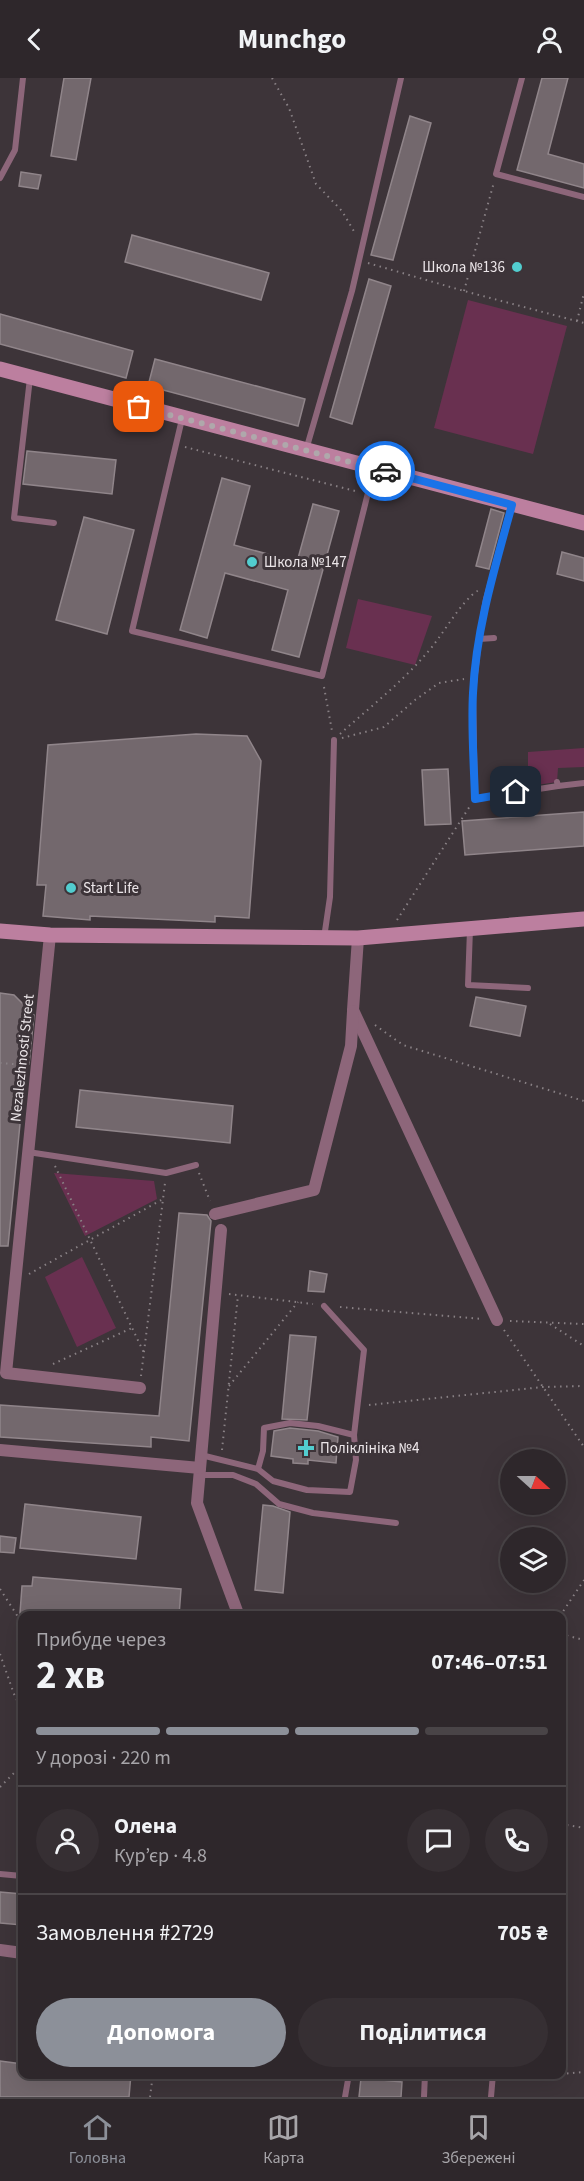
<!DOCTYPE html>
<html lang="uk">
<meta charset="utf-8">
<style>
:root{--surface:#2e272b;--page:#362f33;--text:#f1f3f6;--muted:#a7a5a9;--line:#494447;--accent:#8c9099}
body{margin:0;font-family:"Source Sans 3",sans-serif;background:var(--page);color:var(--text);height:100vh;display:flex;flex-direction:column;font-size:22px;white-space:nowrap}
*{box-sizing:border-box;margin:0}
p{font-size:20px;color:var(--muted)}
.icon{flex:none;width:33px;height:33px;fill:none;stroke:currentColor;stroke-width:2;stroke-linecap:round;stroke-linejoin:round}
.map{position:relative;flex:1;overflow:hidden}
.panel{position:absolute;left:18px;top:1533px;width:548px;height:468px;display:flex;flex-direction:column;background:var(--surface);border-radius:12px;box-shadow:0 6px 24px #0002,0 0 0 2px var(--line)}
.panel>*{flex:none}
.needle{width:39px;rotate:111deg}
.buttons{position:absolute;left:500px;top:1371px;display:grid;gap:12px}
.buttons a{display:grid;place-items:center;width:66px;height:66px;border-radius:50%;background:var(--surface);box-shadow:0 6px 24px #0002,0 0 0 2px var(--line);font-size:30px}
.pin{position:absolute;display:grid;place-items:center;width:51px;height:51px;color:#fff;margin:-26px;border-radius:12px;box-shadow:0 3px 9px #0006}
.courier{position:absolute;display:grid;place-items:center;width:60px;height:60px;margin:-30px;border:4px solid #1a73e8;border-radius:50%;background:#fff;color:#222;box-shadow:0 2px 8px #0007}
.summary em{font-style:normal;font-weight:700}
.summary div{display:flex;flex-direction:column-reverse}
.summary{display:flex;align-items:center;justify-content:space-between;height:102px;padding:0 18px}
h1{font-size:39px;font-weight:700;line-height:45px}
.bar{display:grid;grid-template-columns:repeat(4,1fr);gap:9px 6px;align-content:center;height:72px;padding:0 18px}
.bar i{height:8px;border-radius:4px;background:var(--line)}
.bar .active{background:var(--accent)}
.bar p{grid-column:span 4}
.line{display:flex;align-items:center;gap:15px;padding:0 18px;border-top:2px solid var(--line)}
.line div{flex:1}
.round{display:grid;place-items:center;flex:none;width:63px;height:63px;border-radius:32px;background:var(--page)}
.action{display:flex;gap:12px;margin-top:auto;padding:12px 18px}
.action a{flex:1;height:69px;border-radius:36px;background:var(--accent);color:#fff;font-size:24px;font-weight:700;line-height:69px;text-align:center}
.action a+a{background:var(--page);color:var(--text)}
header{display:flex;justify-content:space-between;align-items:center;height:78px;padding:0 18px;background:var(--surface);font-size:27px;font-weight:700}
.tab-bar{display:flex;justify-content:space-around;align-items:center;height:84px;border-top:2px solid var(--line);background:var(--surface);font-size:16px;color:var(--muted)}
.tab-bar a{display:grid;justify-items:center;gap:3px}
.tab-bar .active{color:var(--accent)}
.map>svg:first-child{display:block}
</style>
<header><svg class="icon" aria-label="back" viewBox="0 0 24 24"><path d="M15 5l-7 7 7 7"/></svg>Munchgo<svg class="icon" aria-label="person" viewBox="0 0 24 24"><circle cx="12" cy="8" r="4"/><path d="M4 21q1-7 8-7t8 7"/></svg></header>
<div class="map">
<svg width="584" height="2019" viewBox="0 0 584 2019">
<rect width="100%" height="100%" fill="#3d3439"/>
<g fill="#693050">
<polygon points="468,222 567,248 533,376 434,350"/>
<polygon points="358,521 432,538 415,587 346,570"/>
<polygon points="584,670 584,689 558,690 557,704 509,711 509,696 528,695 528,674"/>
<polygon points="54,1095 154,1103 157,1121 85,1158"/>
<polygon points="82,1179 116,1250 77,1269 45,1199"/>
</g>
<g fill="#73686d" stroke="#90858a" stroke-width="1.5">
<polygon points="64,0 91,0 76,82 51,78"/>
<polygon points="542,0 568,0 548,76 584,86 584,110 517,92"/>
<polygon points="410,38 431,45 393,182 371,177"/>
<polygon points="21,94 41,97 38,111 19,108"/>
<polygon points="132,157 269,195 261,222 125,184"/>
<polygon points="369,201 391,208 352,346 330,339"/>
<polygon points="0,236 133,273 126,300 0,266"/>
<polygon points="155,281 305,321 298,348 148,308"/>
<polygon points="27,373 116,382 112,416 23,406"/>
<polygon points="222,400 250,408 234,467 297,484 313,426 339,433 299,579 272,572 288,512 225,495 207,560 180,552"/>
<polygon points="491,431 504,435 489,491 476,488"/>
<polygon points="84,439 134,452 107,556 56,542"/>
<polygon points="562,474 584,480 584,503 557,496"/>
<polygon points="196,656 247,658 261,683 249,840 215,838 215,844 90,838 90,842 43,838 46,807 37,807 48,667"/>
<polygon points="448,691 451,746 425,747 422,692"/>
<polygon points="584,734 584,768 465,777 462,743"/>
<polygon points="0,915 14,917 34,937 29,986 26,985 8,1168 0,1168"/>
<polygon points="476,919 526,928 520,958 470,948"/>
<polygon points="80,1012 233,1028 230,1065 76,1049"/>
<polygon points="179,1135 207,1137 211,1143 189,1363 151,1359 151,1369 0,1359 0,1327 159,1338"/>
<polygon points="310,1193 327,1196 324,1214 308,1213"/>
<polygon points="290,1257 316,1259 307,1342 282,1341"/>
<polygon points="290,1350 318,1353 338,1359 336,1385 308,1382 308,1386 293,1385 293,1381 271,1378 274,1353"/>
<polygon points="25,1426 141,1439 136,1481 20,1470"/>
<polygon points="263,1427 273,1428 290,1434 283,1515 255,1512"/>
<polygon points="0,1458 16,1460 14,1475 0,1474"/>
<polygon points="33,1499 181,1511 179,1538 46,1538 20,1535 22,1508 32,1508"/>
<polygon points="0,1814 22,1816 22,1847 0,1845"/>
<polygon points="0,1983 22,1986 22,1996 131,1996 129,2019 0,2019"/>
<polygon points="361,2000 402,2004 401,2019 359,2019"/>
</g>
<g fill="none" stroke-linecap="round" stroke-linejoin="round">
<g stroke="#898185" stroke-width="2" stroke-dasharray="1.5 4.5" stroke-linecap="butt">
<polyline points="272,0 289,30 316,106 342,133 355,155"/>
<polyline points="368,185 464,213 584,245"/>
<polyline points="464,213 494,104"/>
<polyline points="577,243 584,215"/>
<polyline points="185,369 359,414"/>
<polyline points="324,609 332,653"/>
<path d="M340,656C369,630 401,605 426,576C442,559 461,522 479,512"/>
<polyline points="342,660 384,649 415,622 439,605 464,601"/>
<polyline points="397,842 470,728"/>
<polyline points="375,947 403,967 584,1023"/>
<polyline points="0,985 25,987"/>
<polyline points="55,1088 144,1275"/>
<polyline points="199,1095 210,1123"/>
<polyline points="29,1196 163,1121"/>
<polyline points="229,1216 313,1226"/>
<polyline points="340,1229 483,1241"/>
<polyline points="510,1243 584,1246"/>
<polyline points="550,1246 584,1268"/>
<polyline points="504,1252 584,1369"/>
<polyline points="53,1286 132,1250"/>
<polyline points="141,1298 165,1105"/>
<polyline points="229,1308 298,1224"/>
<polyline points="369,1327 543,1309 584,1308"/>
<polyline points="222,1372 238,1217"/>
<polyline points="0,1511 22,1545"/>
<polyline points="249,1535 278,1538"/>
<polyline points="560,1538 584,1502"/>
<polyline points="561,1556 584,1562"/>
<polyline points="0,1576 14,1616 22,1633"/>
<polyline points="0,1709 22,1687"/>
<polyline points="561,1746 584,1750"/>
<polyline points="561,1996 584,1994"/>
<polyline points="504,1999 546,1996"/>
<polyline points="150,2019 153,1996"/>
</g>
<g stroke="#8d667a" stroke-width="6">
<polyline points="522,0 496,96 584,119"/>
<polyline points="0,100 15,72 23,0"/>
<polyline points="30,300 14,440 54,445"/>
<polyline points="182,341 132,553 322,598 374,391"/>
<polyline points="306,372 352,213 401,0"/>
<polyline points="494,560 479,561 486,521 512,428"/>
<polyline points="479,561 473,615 475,721 558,708"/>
<polyline points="557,704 558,708 584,705"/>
<polyline points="470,851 468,907 528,910"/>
<polyline points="324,860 330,819 334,662"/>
<polyline points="28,1074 166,1095 196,1087"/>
<polyline points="324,1228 364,1272 354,1357"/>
<polyline points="201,1377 258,1391 273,1403 307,1412 350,1414 356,1382 354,1357 318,1348 290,1345 264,1350 263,1373 258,1391"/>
<polyline points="199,1397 233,1397 256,1406 279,1426 313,1435 396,1445"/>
<polyline points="0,1796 22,1798"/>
<polyline points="345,2019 349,1996"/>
<polyline points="424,2019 425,1996"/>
<polyline points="491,2019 493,1996"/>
</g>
<g stroke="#8d667a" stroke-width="12">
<polyline points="50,857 6,1295 140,1310"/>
<polyline points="358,860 353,932 497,1242"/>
<polyline points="215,1136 314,1112 351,968 353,933"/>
<polyline points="221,1152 197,1425 237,1533 236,1538"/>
<polyline points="0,1372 200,1390"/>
<polyline points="0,1872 22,1875"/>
</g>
<g stroke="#bc7f9f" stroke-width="15">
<polyline points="0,291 584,445"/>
<polyline points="0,853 50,857 358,860 584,841"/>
</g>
</g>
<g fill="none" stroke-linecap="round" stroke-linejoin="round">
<polyline stroke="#afa8ab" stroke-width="6" stroke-dasharray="0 10.8" points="139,329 385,393"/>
<path stroke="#1a73e8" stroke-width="8" d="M385,393L512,427C495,489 476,551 473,615C471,650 474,686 475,721L516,714"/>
</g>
<g fill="#52cdcf" stroke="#3d3439" stroke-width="2">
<circle cx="517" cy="189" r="6"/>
<circle cx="252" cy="484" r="6"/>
<circle cx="71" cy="810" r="6"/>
<path d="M303 1361h6v6h6v6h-6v6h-6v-6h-6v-6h6z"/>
</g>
<g text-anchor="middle" stroke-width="6" stroke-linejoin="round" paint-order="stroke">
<g font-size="15" fill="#ece6e9" stroke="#3d3439" text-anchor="start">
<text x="505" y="194" text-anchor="end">Школа №136</text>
<text x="264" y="489">Школа №147</text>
<text x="83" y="815">Start Life</text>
<text x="320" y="1375">Поліклініка №4</text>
</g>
<g font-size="15" fill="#ece6e9" stroke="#3d3439">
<text transform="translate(22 980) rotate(-84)" y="5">Nezalezhnosti Street</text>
</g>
</g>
</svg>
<div class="buttons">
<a><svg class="needle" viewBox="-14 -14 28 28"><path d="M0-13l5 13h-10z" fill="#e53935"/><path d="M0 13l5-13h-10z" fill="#a7a5a9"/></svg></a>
<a><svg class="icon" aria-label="layers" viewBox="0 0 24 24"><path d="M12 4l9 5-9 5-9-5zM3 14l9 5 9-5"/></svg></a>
</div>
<div class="pin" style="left:139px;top:329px;background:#ea580c"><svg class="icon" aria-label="bag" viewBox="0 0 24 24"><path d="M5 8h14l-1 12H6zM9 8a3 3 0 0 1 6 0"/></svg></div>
<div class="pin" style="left:516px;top:714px;background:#1f2937"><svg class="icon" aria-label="home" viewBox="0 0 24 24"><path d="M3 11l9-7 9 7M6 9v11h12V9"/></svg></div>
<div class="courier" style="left:385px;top:393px"><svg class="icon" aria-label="car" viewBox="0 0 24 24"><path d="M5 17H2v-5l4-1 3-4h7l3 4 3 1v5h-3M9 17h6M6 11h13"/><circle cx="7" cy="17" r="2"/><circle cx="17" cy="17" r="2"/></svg></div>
<section class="panel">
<div class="summary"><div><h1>2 хв</h1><p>Прибуде через</p></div><em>07:46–07:51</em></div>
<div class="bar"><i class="active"></i><i class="active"></i><i class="active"></i><i></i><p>У дорозі · 220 m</p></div>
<div class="line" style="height:108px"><a class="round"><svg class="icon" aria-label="person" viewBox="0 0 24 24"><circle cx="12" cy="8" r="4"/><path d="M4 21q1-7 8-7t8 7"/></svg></a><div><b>Олена</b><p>Кур’єр · 4.8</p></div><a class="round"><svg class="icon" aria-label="chat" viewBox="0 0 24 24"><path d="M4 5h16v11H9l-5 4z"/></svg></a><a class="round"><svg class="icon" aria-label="phone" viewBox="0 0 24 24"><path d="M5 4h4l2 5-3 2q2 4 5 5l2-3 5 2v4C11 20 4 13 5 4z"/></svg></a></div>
<div class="line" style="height:78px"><div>Замовлення #2729</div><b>705 ₴</b></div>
<div class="action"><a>Допомога</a><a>Поділитися</a></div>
</section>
</div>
<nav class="tab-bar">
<a class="active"><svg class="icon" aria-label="home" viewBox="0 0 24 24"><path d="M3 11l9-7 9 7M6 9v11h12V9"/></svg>Головна</a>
<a><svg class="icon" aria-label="map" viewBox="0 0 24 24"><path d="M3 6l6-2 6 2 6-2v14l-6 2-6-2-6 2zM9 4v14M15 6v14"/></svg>Карта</a>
<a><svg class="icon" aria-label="saved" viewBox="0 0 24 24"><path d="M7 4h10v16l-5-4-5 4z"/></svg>Збережені</a>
</nav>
